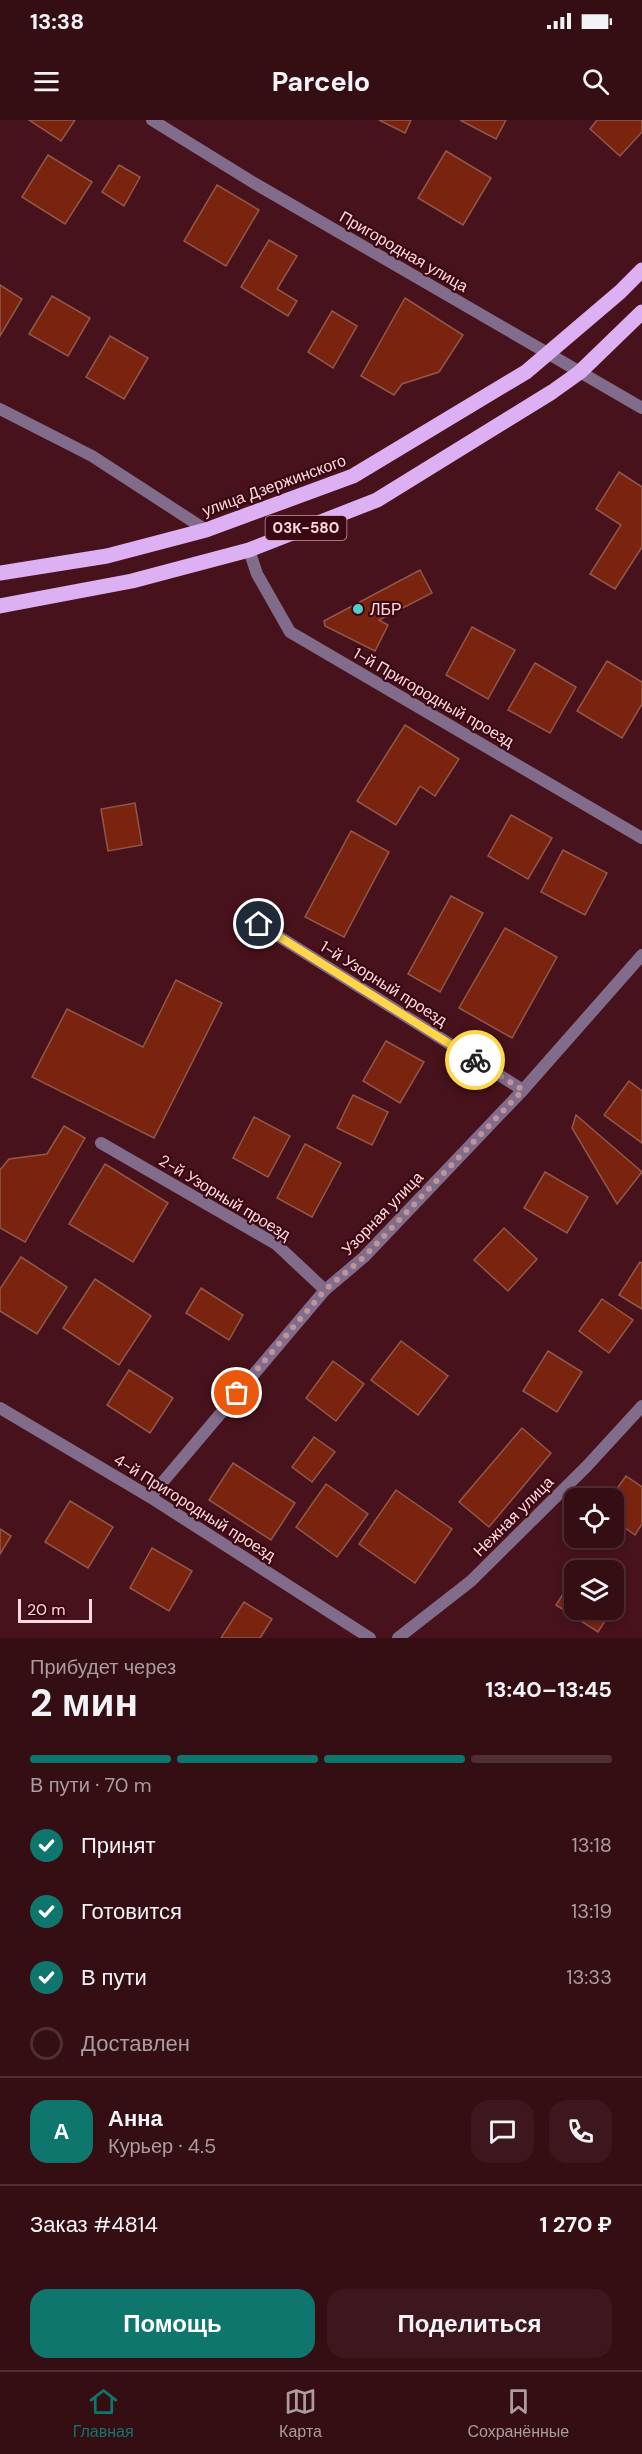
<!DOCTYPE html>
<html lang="ru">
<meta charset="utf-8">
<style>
:root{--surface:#350e14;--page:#3d171d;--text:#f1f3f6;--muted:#aa9ca0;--line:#4f2e34;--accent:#0f766e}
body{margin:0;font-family:"DM Sans",sans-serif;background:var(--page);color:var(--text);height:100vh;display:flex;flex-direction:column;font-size:22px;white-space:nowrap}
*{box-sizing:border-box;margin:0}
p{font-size:20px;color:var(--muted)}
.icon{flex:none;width:33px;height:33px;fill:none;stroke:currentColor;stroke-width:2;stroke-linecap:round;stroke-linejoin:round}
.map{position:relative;height:1518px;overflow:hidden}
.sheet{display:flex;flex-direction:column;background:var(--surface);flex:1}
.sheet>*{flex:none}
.fabs{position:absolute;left:564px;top:1368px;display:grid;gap:12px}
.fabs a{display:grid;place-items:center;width:60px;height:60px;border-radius:12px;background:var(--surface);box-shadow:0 3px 9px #0003,0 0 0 2px var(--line);font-size:30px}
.scale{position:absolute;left:18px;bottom:15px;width:74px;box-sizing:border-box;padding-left:6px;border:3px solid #fedadc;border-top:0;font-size:16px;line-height:21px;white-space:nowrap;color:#fedadc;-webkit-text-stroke:4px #3b0712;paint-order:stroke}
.pin{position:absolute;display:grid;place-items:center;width:51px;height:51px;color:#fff;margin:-26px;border:3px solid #fff;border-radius:50%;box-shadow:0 2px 6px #0007}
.courier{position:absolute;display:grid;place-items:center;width:60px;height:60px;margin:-30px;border:4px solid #ffd54a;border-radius:50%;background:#fff;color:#222;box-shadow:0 2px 8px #0007}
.headline em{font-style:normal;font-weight:700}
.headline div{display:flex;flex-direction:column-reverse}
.headline{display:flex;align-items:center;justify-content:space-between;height:102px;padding:0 30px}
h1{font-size:39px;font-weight:700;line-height:45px}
.bar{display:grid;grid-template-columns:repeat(4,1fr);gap:9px 6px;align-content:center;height:72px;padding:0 30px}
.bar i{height:8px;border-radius:4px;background:var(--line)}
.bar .current{background:var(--accent)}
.bar p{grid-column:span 4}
.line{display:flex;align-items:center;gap:15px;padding:0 30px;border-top:2px solid var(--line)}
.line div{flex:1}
.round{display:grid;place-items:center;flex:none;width:63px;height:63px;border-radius:18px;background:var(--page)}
ol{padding:0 30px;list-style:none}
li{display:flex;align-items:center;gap:18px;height:66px}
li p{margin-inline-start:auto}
li .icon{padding:6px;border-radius:50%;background:var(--accent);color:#fff;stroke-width:4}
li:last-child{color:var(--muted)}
li i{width:33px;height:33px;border:3px solid var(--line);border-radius:50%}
.cta{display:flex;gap:12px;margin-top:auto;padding:12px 30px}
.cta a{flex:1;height:69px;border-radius:18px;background:var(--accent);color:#fff;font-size:24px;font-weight:700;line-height:69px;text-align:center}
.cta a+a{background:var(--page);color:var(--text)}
.status{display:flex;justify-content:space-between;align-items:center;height:42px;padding:0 30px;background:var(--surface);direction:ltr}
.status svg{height:16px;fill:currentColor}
header{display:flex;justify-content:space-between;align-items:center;height:78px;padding:0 30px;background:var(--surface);font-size:27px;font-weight:700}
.dock{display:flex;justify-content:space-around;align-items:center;height:84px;border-top:2px solid var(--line);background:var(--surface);font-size:16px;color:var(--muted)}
.dock a{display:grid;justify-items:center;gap:3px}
.dock .current{color:var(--accent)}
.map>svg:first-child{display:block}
</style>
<div class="status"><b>13:38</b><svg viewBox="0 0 49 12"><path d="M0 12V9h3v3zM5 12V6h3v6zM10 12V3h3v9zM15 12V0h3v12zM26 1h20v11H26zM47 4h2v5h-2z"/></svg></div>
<header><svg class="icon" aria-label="menu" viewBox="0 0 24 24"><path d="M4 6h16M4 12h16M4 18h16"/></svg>Parcelo<svg class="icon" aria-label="search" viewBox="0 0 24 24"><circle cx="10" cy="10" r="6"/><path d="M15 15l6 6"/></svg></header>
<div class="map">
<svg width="642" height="1518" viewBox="0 0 642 1518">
<rect width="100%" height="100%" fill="#47121b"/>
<g fill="#7a2410" stroke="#91584a" stroke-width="1.5">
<polygon points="29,0 75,0 61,21"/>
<polygon points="379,0 411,0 405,13"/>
<polygon points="460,0 506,0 496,19"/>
<polygon points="597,0 642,0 642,12 620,36 590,9"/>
<polygon points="446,31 491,58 463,105 418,78"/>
<polygon points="48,35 92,62 65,104 22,77"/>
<polygon points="119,45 140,57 124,86 102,72"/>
<polygon points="217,65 259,90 226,146 184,121"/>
<polygon points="269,120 297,136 277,169 297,181 288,196 241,167"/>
<polygon points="0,165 22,179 0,216"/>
<polygon points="52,176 90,198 68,236 29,214"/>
<polygon points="405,178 463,215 439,252 402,264 394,275 361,256"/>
<polygon points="332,191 357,206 333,248 308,232"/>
<polygon points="110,216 148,238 124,279 86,257"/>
<polygon points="619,352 642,367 642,427 615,469 590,454 621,405 596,389"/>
<polygon points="420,450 432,473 379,500 388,505 375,531 325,506 324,501"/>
<polygon points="472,507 515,530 488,579 446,555"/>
<polygon points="607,541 642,562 642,584 622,618 577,591"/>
<polygon points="535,543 576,567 550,613 508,590"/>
<polygon points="405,605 459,639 435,676 420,666 396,705 357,681"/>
<polygon points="135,683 142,725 108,731 101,689"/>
<polygon points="511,695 552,718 528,759 488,736"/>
<polygon points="351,711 389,732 344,817 305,797"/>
<polygon points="563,730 607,753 585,795 541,772"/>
<polygon points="451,776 483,793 440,872 408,854"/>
<polygon points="505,808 557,837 512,918 459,888"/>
<polygon points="176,860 222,883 154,1018 32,957 67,889 143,927"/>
<polygon points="386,921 424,942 400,983 363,961"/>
<polygon points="629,961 642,971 642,1023 604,995"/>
<polygon points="353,975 388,992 372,1025 337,1008"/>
<polygon points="576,995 642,1052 617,1084 572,1008"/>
<polygon points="254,997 290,1016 268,1057 233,1038"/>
<polygon points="64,1006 85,1018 25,1122 0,1108 0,1050 9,1039 47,1034"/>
<polygon points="305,1024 341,1043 312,1097 277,1078"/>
<polygon points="105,1044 168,1083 133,1142 69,1104"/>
<polygon points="545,1052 588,1077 567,1113 524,1088"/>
<polygon points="504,1108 537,1139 508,1171 474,1140"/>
<polygon points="21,1137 67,1167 37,1214 0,1191 0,1169"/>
<polygon points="640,1142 642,1143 642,1189 619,1175"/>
<polygon points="95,1159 151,1196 119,1245 63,1208"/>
<polygon points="201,1168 243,1195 229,1220 186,1193"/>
<polygon points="602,1179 633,1200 609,1233 579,1211"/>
<polygon points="401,1221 448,1256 418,1295 371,1260"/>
<polygon points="548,1231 582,1252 557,1292 523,1271"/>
<polygon points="333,1241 364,1264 336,1301 306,1278"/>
<polygon points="129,1250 173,1278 150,1313 107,1285"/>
<polygon points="522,1308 551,1333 489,1407 459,1382"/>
<polygon points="314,1317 335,1332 312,1362 292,1347"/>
<polygon points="233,1343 295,1383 271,1420 209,1380"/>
<polygon points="626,1356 642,1367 642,1404 635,1415 614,1400 614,1378 610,1378"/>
<polygon points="326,1364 368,1394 337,1437 296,1407"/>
<polygon points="396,1370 452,1409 415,1463 359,1424"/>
<polygon points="70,1381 113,1407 88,1448 45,1422"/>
<polygon points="0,1409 11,1416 0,1434"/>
<polygon points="152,1428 192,1451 169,1491 130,1468"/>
<polygon points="574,1457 574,1490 612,1490 598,1512 556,1485"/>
<polygon points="614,1470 621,1475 614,1487"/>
<polygon points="244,1482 272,1499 260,1518 221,1518"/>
</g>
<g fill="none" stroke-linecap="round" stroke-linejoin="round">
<g stroke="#826c8c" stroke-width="12">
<polyline points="152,0 254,63 549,234"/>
<polyline points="0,289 92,336 206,410"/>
<polyline points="249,430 257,454 290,512 642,718"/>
<polyline points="259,804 523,970"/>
<polyline points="101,1023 276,1124 325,1170"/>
<polyline points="0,1288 150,1377 370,1518"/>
<polyline points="150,1377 325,1170 364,1137 523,970 642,835"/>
<polyline points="398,1518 471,1461 587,1346 642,1286"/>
</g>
<polyline stroke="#826c8c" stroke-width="12" points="549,234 642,288"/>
<g stroke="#ddb0f3" stroke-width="15">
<polyline points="0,453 107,436 206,410 353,356 526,252 620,172 642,150"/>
<polyline points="0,486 132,461 249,430 377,380 552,272 580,252 642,192"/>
</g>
</g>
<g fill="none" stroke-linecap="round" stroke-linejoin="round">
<polyline stroke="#be9498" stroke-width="6" stroke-dasharray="0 10.8" points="237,1273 325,1170 364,1137 523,970 475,940"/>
<polyline stroke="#ffd54a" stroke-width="8" points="259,804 475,940"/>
</g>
<circle fill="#52cdcc" stroke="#3b0712" stroke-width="2" cx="358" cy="489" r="6"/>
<g text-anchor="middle" stroke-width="4.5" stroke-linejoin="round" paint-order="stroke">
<rect fill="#3b0712" stroke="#c49b9f" stroke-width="1.5" x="265.5" y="396" width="81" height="24" rx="4.5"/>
<g font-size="15" font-weight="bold" fill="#fedadc">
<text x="306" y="413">03К-580</text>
</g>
<g font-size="16" fill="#fedadc" stroke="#3b0712">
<text transform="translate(404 131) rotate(30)" y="6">Пригородная улица</text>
<text transform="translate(274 365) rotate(-20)" y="6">улица Дзержинского</text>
<text transform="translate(434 577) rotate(30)" y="6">1-й Пригородный проезд</text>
<text transform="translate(384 863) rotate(32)" y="6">1-й Узорный проезд</text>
<text transform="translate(225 1077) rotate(31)" y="6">2-й Узорный проезд</text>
<text transform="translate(382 1093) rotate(-46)" y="6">Узорная улица</text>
<text transform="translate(195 1387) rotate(32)" y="6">4-й Пригородный проезд</text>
<text transform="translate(513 1396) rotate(-45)" y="6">Нежная улица</text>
</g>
<g font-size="16" fill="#fedadc" stroke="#3b0712" text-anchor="start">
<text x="370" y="495">ЛБР</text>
</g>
</g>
</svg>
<div class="fabs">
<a><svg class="icon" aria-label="locate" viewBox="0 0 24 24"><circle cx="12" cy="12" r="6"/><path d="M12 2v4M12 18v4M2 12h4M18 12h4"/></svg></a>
<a><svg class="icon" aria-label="layers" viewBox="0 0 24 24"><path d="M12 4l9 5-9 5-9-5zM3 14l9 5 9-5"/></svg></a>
</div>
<div class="scale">20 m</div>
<div class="pin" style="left:237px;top:1273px;background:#ea580c"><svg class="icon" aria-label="bag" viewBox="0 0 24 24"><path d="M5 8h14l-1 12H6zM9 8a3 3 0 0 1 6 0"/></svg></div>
<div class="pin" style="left:259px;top:804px;background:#1f2937"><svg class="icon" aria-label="home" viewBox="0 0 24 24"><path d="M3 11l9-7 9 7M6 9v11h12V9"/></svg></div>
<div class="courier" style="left:475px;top:940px"><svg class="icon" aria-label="bike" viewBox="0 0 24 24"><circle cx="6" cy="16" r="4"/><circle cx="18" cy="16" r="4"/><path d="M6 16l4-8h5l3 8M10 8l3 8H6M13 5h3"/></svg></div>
</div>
<section class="sheet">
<div class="headline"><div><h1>2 мин</h1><p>Прибудет через</p></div><em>13:40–13:45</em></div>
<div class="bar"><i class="current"></i><i class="current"></i><i class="current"></i><i></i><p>В пути · 70 m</p></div>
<ol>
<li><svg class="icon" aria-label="check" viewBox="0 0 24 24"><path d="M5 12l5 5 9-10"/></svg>Принят<p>13:18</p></li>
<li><svg class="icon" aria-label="check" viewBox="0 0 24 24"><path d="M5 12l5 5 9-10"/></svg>Готовится<p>13:19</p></li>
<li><svg class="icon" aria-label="check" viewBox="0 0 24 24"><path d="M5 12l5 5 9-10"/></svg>В пути<p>13:33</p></li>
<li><i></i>Доставлен</li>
</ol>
<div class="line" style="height:108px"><b class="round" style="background:var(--accent);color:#fff">А</b><div><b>Анна</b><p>Курьер · 4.5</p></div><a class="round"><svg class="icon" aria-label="chat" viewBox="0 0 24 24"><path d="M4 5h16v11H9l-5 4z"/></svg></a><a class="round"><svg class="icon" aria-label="phone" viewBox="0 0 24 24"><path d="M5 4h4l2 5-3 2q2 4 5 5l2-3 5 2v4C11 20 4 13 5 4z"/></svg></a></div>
<div class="line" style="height:78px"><div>Заказ #4814</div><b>1 270 ₽</b></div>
<div class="cta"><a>Помощь</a><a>Поделиться</a></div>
</section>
<nav class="dock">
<a class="current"><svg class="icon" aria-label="home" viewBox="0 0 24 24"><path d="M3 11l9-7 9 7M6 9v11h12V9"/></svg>Главная</a>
<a><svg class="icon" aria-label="map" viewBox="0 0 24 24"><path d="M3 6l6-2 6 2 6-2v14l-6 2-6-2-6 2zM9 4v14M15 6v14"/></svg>Карта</a>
<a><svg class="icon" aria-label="saved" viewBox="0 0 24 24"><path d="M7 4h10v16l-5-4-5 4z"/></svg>Сохранённые</a>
</nav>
